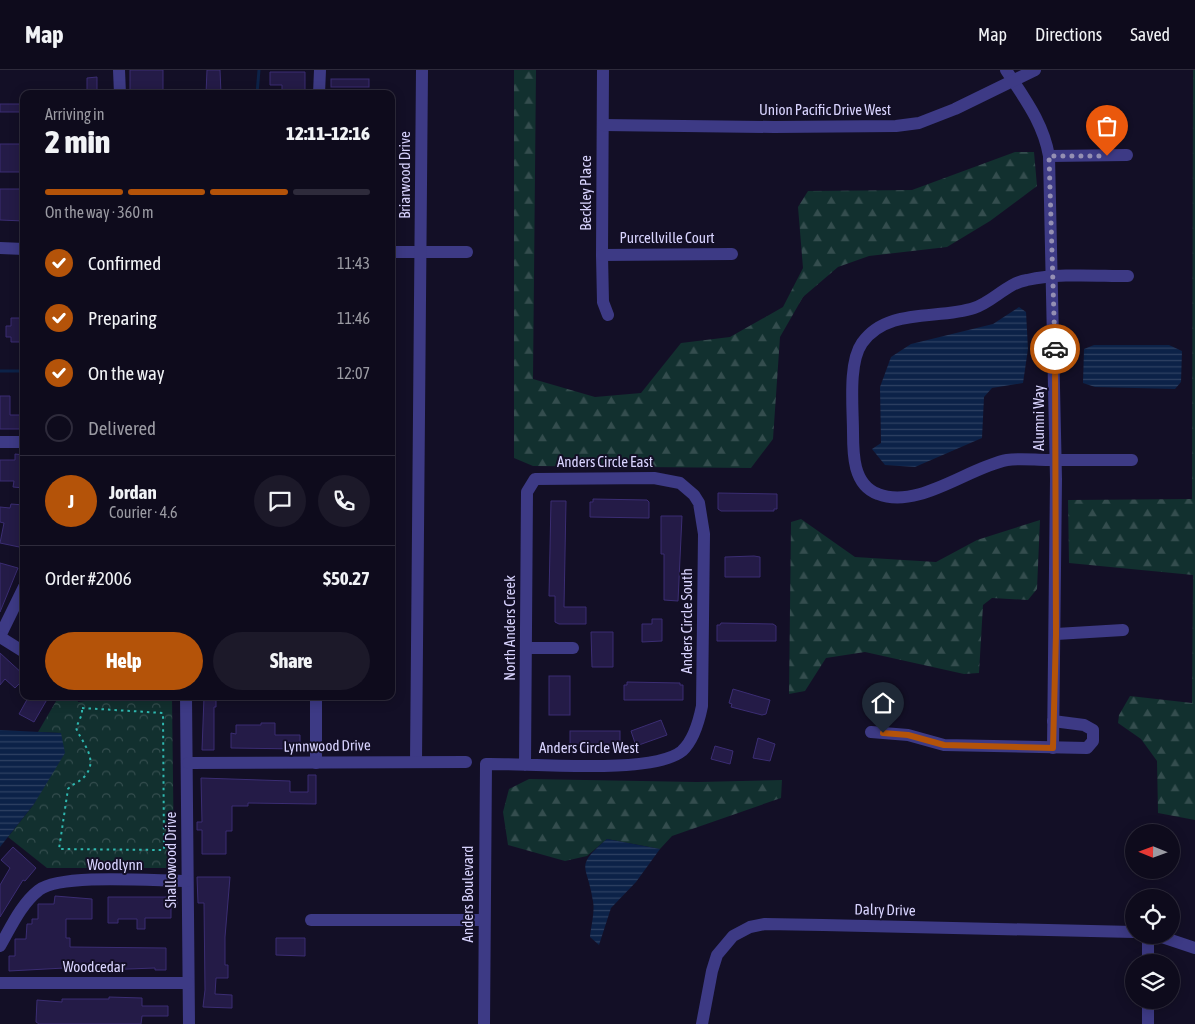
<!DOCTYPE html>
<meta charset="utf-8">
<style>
:root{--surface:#0e0b1c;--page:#1c1929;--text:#f1f3f6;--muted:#9b9ba3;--line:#2e2b3b;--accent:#b45309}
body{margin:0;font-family:"Asap Condensed",sans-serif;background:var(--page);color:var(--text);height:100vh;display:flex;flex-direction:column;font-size:19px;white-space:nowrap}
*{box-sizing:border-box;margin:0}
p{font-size:16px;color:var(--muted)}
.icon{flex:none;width:28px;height:28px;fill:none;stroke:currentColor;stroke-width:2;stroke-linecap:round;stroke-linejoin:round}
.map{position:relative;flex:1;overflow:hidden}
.sheet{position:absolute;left:20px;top:20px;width:375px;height:610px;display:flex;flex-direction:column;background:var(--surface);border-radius:10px;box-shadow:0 2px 12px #0003,0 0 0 1px var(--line)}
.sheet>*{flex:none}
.needle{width:32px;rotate:271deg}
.fabs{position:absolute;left:1125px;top:754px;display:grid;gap:10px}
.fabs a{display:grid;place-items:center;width:55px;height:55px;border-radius:50%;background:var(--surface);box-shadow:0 2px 12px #0003,0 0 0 1px var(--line);font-size:25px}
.pin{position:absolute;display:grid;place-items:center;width:42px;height:42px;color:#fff;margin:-51px -21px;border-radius:50% 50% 50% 0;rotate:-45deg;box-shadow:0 0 5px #0007}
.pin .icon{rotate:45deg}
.courier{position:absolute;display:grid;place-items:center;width:50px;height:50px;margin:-25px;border:4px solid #b45309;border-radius:50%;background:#fff;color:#222;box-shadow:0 1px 6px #0007}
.head em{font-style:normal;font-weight:800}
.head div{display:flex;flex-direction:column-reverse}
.head{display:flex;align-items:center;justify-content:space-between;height:85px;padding:0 25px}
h1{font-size:32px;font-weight:800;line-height:38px}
.bar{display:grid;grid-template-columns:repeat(4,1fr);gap:8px 5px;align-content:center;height:60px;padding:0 25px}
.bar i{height:6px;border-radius:4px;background:var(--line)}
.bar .selected{background:var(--accent)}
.bar p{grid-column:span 4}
.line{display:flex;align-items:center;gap:12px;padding:0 25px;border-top:1px solid var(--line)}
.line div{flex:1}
.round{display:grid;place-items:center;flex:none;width:52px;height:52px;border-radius:26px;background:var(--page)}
ol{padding:0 25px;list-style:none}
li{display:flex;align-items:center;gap:15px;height:55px}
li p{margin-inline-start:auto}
li .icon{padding:5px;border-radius:50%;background:var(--accent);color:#fff;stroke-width:4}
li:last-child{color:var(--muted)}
li i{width:28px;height:28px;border:2px solid var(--line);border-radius:50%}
.cta{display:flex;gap:10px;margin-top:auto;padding:10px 25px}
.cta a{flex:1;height:58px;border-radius:30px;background:var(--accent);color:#fff;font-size:20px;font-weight:800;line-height:58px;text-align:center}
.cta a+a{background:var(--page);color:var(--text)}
header{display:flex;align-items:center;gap:30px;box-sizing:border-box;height:70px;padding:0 25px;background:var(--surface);border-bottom:1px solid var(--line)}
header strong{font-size:24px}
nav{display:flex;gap:28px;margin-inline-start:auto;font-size:18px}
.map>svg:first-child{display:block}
</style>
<header>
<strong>Map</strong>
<nav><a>Map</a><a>Directions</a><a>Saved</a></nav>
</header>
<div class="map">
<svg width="1195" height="954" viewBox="0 0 1195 954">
<defs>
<pattern id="forest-firs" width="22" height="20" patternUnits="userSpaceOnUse" patternTransform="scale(1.25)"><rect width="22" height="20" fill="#12302f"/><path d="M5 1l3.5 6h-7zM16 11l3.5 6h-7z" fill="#344d4e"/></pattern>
<pattern id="park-crowns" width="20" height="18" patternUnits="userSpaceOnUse" patternTransform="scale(1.25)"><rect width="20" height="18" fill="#12302f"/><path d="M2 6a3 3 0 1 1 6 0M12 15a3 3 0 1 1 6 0" fill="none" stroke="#344d4e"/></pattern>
<pattern id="water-rules" width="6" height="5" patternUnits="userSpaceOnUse" patternTransform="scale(1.25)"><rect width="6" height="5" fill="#0c2248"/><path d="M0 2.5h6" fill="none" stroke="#2f4163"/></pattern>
</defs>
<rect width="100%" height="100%" fill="#130f26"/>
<g fill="url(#forest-firs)">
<polygon points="514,0 536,0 533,309 595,327 641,323 681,273 730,267 783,237 803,198 798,137 808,121 912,120 1015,82 1034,82 1037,116 990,151 947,177 869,186 838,197 803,227 780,267 773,369 751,398 533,396 514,388"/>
<polygon points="1193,0 1195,0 1195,750 1158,743 1157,691 1141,669 1118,653 1119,645 1130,626 1192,633 1193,505 1069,493 1068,430 1192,429"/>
<polygon points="801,449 855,487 936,492 977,470 1040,450 1037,519 1028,530 992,528 983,535 979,603 964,604 865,582 826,588 805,621 789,624 791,452"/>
<polygon points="529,709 697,712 782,710 781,728 672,766 660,779 607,769 587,786 565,791 508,775 503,742 509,719"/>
</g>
<polygon fill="url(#park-crowns)" points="59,626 77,626 78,632 122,626 172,626 174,791 168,798 47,798 8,767 34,734 61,663 38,662"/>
<g fill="url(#water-rules)">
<polygon points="1019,237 1026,242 1028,279 1023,313 992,318 984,327 982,368 915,397 885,395 872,379 881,373 880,317 891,287 911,274 993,254"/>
<polygon points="1094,275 1169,275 1182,281 1181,312 1175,319 1095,317 1083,313 1084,279"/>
<polygon points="0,660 61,663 65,683 34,734 0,777"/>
<path d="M607,769L660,779L636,812L611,838L599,875L590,867C591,856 595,842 593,831C588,794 573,798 607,769Z"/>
</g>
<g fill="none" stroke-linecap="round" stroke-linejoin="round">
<g stroke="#0c2248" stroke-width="3">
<polyline points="257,24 259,0"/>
<polyline points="0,301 24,301"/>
</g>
</g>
<g fill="#241b47" stroke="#3b2d73">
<rect x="130" y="0" width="33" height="24"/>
<polygon points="207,0 220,0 221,24 206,24"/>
<polygon points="270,2 305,2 305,21 282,21 282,15 270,15"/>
<polygon points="97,7 97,24 87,24 87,8"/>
<rect x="331" y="9" width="38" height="8"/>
<rect x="0" y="34" width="24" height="8"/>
<rect x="0" y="74" width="24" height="28"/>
<polygon points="0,119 24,119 24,151 0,150"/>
<polygon points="11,248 23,248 23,272 11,272 11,267 6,267 6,256 11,256"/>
<polygon points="0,326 10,326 10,345 24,345 24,359 0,359"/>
<polygon points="15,384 24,385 24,418 13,417 14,411 0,411 0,390 15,390"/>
<polygon points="718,423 777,424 777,439 774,439 774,441 721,441 718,439"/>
<polygon points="593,429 647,430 649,432 649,448 590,447 590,432 593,432"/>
<polygon points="551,431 566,431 564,537 586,537 586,554 559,554 555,552 555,526 549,526"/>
<polygon points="11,434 24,435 24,478 0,473 4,453 0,452 0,437 10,438"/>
<polygon points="661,446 682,446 678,531 664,530 664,484 661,484"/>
<polygon points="754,486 760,487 760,507 725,507 725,487"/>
<polygon points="0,493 18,498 0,542"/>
<polygon points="652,549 662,549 662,571 642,572 642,554 652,554"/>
<polygon points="721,553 773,554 776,556 776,571 717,571 717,555 720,555"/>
<polygon points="591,562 613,562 613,597 592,597"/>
<polygon points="0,583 24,605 24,609 15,618 5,609 0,615"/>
<rect x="549" y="606" width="21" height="39"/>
<polygon points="627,612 680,613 680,615 683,615 683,630 624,630 624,615 627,615"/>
<polygon points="733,619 770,630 766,644 762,645 731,637 732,634 729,633"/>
<polygon points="29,626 49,626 34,652 19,644"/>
<polygon points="204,627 216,627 216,637 214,637 214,680 202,680"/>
<polygon points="661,650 667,665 636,676 631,661"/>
<polygon points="261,653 275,653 275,665 300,665 300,679 231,678 231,663 236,664 236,655 261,655"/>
<rect x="570" y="661" width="50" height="15"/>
<polygon points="758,668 775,674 770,691 753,688"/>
<polygon points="715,676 733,681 730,694 711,689"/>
<polygon points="308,705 316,705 316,734 248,733 248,736 232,736 232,761 226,761 226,784 202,784 202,760 197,760 197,752 202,752 201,708 290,711 290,722 308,722"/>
<polygon points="13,777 36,798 25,811 23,810 0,847 0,815 10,798 1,790"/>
<polygon points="197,807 230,807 225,867 225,895 228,895 228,908 216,908 215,924 232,925 232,938 203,937 205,920 204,833 198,833"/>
<polygon points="55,826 92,829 92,849 66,849 66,868 70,868 70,877 166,878 166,900 155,900 155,898 102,900 102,896 9,901 9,886 15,886 15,869 26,869 27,854 32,854 32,849 38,849 38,834 54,834"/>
<polygon points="108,827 177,827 177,837 171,837 171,848 145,848 145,859 137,859 137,849 118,849 118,853 108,853"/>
<polygon points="276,868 305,868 305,886 276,885"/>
<polygon points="109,927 142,928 142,936 168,936 168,946 142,946 141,954 39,954 36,952 37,930 62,932 62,929 109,929"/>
</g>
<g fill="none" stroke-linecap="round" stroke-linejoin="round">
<path stroke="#2fb8b0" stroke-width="2" stroke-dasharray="2.5 4" stroke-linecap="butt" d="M82,638L163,643L164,780L59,779L68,719C73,713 80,712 84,707C100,690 82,673 76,658L82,644Z"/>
<g stroke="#3d3a85" stroke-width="12">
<polyline points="119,0 120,24"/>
<polyline points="603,0 602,185 603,232 608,245"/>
<path d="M1006,0C1024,28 1043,52 1049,86L1056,409L1053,678"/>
<polyline points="319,24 320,0"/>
<polyline points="603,55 774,57 896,56 919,53 955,39 1035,0"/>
<polyline points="1049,86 1127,85"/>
<polyline points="0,178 24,179"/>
<polyline points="391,182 467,182"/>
<polyline points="602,185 732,184"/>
<path d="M1128,206C1095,206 1060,203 1027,210C1007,213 993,232 974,238C938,250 887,237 862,273C848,293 853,338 853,362C853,384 853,415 878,424C918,440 969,397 1007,390C1020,388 1035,390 1048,390C1076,390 1104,390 1132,390"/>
<polyline points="0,372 24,372"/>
<polyline points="1056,564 1123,560"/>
<polyline points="0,566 24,517"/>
<polyline points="0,567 24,582"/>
<polyline points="526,578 573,578"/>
<polyline points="186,626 189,954"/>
<polyline points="316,626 316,693"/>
<polyline points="871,662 908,665 944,675 1087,678 1093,671 1093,660 1084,655 1053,651"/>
<polyline points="416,691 422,0"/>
<polyline points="188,693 466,692"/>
<polyline points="311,850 484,850"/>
<polyline points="1148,865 1148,892"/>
<polyline points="1156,865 1195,878"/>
<path d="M0,876C11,857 21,834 39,820C62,803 155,811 187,811"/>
<polyline points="0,913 188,913"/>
<polyline points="1148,930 1148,954"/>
<path d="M484,954L486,694C528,693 653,705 682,681C694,670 699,651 702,636L704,464L699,433L694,425L680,413L654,408L535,409L527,422L525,695"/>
<polyline points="702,954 712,901 717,885 733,866 750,857 765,854 823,855 1134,862"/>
</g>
</g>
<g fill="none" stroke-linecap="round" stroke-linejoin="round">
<polyline stroke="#948fb3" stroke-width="5" stroke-dasharray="0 9" points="1055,279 1049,86 1107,86"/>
<polyline stroke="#b45309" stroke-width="6" points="883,663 908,665 944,675 1053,678 1056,564 1055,279"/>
</g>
<g text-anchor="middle" stroke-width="4" stroke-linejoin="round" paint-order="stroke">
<g font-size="15" fill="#d9d4ff" stroke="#130f26">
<text x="825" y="45">Union Pacific Drive West</text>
<text transform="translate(405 105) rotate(-90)" y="5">Briarwood Drive</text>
<text transform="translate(586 123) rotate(-90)" y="5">Beckley Place</text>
<text x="667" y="173">Purcellville Court</text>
<text transform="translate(1039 348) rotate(-90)" y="5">Alumni Way</text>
<text x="605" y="397">Anders Circle East</text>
<text transform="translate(687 551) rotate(-90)" y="5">Anders Circle South</text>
<text transform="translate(510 558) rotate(-90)" y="5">North Anders Creek</text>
<text transform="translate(327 676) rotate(-1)" y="5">Lynnwood Drive</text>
<text x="589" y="683">Anders Circle West</text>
<text transform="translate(171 790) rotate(-90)" y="5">Shallowood Drive</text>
<text x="115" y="800">Woodlynn</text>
<text transform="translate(468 824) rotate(-90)" y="5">Anders Boulevard</text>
<text transform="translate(885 840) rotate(1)" y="5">Dalry Drive</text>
<text x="94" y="902">Woodcedar</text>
</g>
</g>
</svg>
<div class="fabs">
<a><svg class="needle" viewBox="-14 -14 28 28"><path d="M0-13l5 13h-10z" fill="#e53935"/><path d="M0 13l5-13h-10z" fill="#9b9ba3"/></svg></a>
<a><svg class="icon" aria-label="locate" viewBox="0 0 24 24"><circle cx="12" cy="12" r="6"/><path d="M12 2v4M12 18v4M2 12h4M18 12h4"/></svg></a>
<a><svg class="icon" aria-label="layers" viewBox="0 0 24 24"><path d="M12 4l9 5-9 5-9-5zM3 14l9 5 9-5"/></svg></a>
</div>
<div class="pin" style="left:1107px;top:86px;background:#ea580c"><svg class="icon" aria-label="bag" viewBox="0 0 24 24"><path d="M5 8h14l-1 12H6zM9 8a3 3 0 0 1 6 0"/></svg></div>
<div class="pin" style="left:883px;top:663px;background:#1f2937"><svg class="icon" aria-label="home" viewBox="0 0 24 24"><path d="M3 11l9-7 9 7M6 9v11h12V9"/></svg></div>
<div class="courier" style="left:1055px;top:279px"><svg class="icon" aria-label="car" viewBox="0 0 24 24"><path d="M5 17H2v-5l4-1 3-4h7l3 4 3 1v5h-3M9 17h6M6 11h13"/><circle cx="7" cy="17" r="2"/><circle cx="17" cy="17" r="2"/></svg></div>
<section class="sheet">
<div class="head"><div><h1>2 min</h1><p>Arriving in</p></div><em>12:11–12:16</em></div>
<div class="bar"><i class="selected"></i><i class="selected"></i><i class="selected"></i><i></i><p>On the way · 360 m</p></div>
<ol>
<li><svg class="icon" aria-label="check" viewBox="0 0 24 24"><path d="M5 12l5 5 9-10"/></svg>Confirmed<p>11:43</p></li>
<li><svg class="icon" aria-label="check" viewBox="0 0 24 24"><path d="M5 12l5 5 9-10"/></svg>Preparing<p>11:46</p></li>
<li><svg class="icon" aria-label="check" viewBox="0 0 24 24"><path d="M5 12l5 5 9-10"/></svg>On the way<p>12:07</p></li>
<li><i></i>Delivered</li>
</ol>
<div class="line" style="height:90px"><b class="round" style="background:var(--accent);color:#fff">J</b><div><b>Jordan</b><p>Courier · 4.6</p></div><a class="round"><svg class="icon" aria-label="chat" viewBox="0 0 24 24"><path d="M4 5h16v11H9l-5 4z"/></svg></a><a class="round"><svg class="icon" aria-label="phone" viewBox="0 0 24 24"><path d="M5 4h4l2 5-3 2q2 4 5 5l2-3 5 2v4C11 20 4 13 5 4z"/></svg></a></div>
<div class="line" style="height:65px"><div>Order #2006</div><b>$50.27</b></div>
<div class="cta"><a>Help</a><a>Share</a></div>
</section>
</div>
